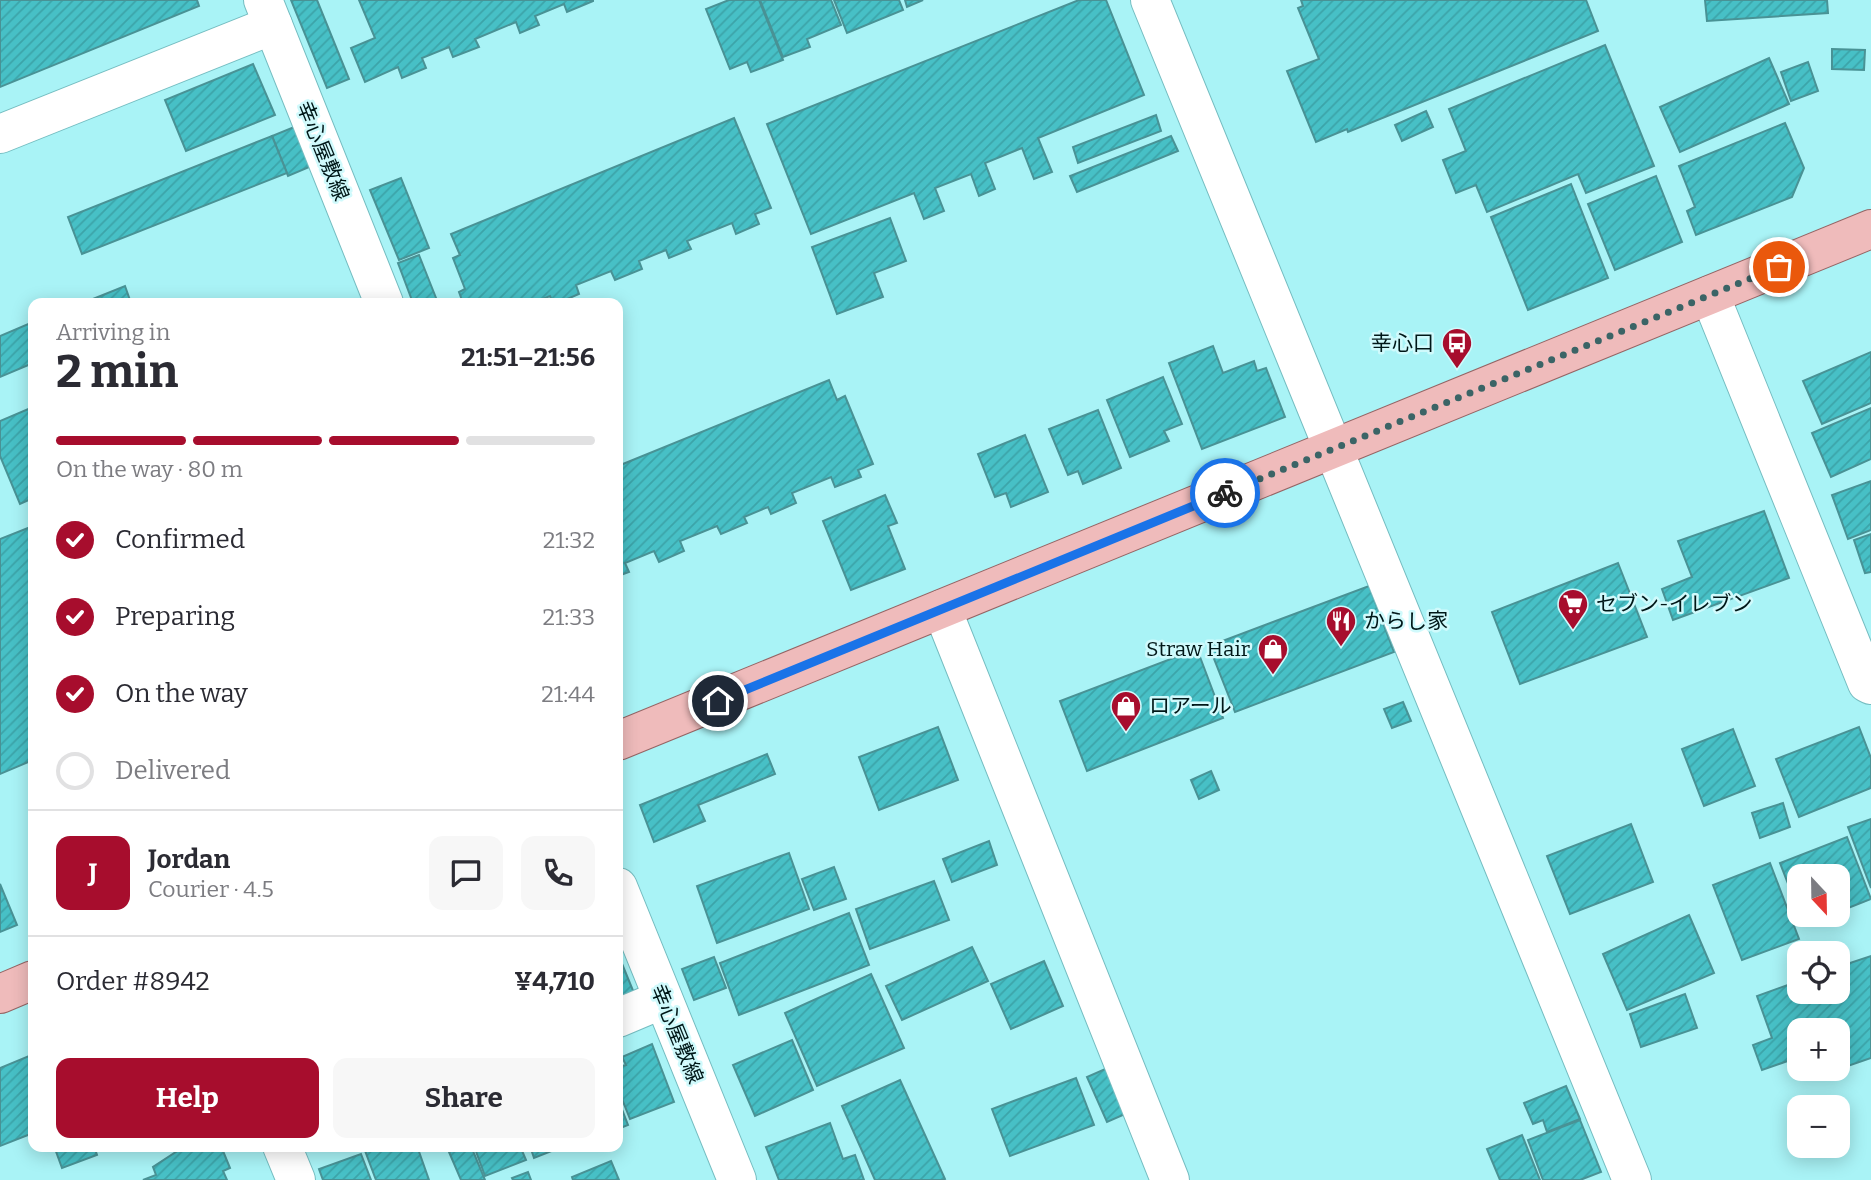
<!DOCTYPE html>
<meta charset="utf-8">
<style>
:root{--surface:#fff;--page:#f7f7f7;--text:#2b2b33;--muted:#7c7c81;--line:#e1e1e2;--accent:#a70d2d}
body{margin:0;font-family:Bitter,"Noto Sans JP",serif;background:var(--page);color:var(--text);height:100vh;display:flex;flex-direction:column;font-size:26px;white-space:nowrap}
*{box-sizing:border-box;margin:0}
p{font-size:23px;color:var(--muted)}
.icon{flex:none;width:38px;height:38px;fill:none;stroke:currentColor;stroke-width:2;stroke-linecap:round;stroke-linejoin:round}
.map{position:relative;flex:1;overflow:hidden}
.drawer{position:absolute;left:28px;top:298px;width:595px;height:854px;display:flex;flex-direction:column;background:var(--surface);border-radius:14px;box-shadow:0 4px 18px #0003}
.drawer>*{flex:none}
.needle{width:46px;rotate:158deg}
.buttons{position:absolute;left:1787px;top:864px;display:grid;gap:14px}
.buttons a{display:grid;place-items:center;width:63px;height:63px;border-radius:14px;background:var(--surface);box-shadow:0 4px 18px #0003;font-size:35px}
.pin{position:absolute;display:grid;place-items:center;width:60px;height:60px;color:#fff;margin:-30px;border:4px solid #fff;border-radius:50%;box-shadow:0 2px 7px #0007}
.courier{position:absolute;display:grid;place-items:center;width:70px;height:70px;margin:-35px;border:5px solid #1a73e8;border-radius:50%;background:#fff;color:#222;box-shadow:0 2px 9px #0007}
.overview em{font-style:normal;font-weight:700}
.overview div{display:flex;flex-direction:column-reverse}
.overview{display:flex;align-items:center;justify-content:space-between;height:119px;padding:0 28px}
h1{font-size:46px;font-weight:700;line-height:52px}
.bar{display:grid;grid-template-columns:repeat(4,1fr);gap:10px 7px;align-content:center;height:84px;padding:0 28px}
.bar i{height:9px;border-radius:5px;background:var(--line)}
.bar .current{background:var(--accent)}
.bar p{grid-column:span 4}
.line{display:flex;align-items:center;gap:18px;padding:0 28px;border-top:2px solid var(--line)}
.line div{flex:1}
.round{display:grid;place-items:center;flex:none;width:74px;height:74px;border-radius:14px;background:var(--page)}
ol{padding:0 28px;list-style:none}
li{display:flex;align-items:center;gap:21px;height:77px}
li p{margin-inline-start:auto}
li .icon{padding:7px;border-radius:50%;background:var(--accent);color:#fff;stroke-width:4}
li:last-child{color:var(--muted)}
li i{width:38px;height:38px;border:4px solid var(--line);border-radius:50%}
.action{display:flex;gap:14px;margin-top:auto;padding:14px 28px}
.action a{flex:1;height:80px;border-radius:14px;background:var(--accent);color:#fff;font-size:28px;font-weight:700;line-height:80px;text-align:center}
.action a+a{background:var(--page);color:var(--text)}
.map>svg:first-child{display:block}
</style>
<div class="map">
<svg width="1871" height="1180" viewBox="0 0 1871 1180">
<defs>
<pattern id="building-hatch" width="6" height="6" patternUnits="userSpaceOnUse" patternTransform="scale(1.75)"><rect width="6" height="6" fill="#47c0c6"/><path d="M-1 1l2-2M0 6l6-6M5 7l2-2" fill="none" stroke="#3ca4a9"/></pattern>
</defs>
<rect width="100%" height="100%" fill="#a9f3f6"/>
<g fill="url(#building-hatch)" stroke="#499295" stroke-width="2">
<polygon points="0,0 197,0 199,6 0,87"/>
<polygon points="291,0 317,0 349,79 327,88"/>
<polygon points="359,0 593,0 593,1 567,12 564,4 535,16 539,25 520,33 516,22 475,39 479,47 453,57 449,47 422,58 426,68 402,78 398,67 365,82 351,48 375,38"/>
<polygon points="729,0 759,0 783,60 751,72 747,62 730,69 706,9"/>
<polygon points="760,0 831,0 841,25 807,39 810,47 783,57"/>
<polygon points="834,0 899,0 903,10 847,33"/>
<polygon points="905,0 923,0 907,7"/>
<polygon points="1079,0 1106,0 1144,95 1038,138 1052,172 1034,179 1022,148 985,163 995,189 979,196 971,174 935,188 944,211 924,219 914,193 811,234 767,124"/>
<polygon points="1301,0 1586,0 1598,31 1348,132 1347,129 1316,142 1287,71 1319,59 1298,8 1303,6"/>
<polygon points="1705,0 1827,0 1828,13 1707,21"/>
<polygon points="1605,45 1654,166 1586,193 1578,174 1487,212 1476,185 1456,193 1443,160 1466,151 1449,109"/>
<polygon points="1832,49 1865,50 1864,70 1832,69"/>
<polygon points="1769,58 1789,104 1680,152 1660,107"/>
<polygon points="1808,62 1818,91 1791,101 1781,72"/>
<polygon points="253,64 275,115 186,151 165,100"/>
<polygon points="1426,111 1433,127 1402,141 1395,125"/>
<polygon points="1156,115 1161,131 1078,163 1073,147"/>
<polygon points="734,118 771,208 755,214 759,224 736,234 732,223 687,241 691,249 669,258 666,250 639,261 642,269 615,280 611,271 576,285 579,294 558,303 553,303 550,296 533,303 463,303 459,292 465,289 453,258 460,255 451,234"/>
<polygon points="1785,123 1804,168 1792,197 1696,235 1687,211 1695,207 1679,166"/>
<polygon points="299,125 314,165 288,176 272,136"/>
<polygon points="272,136 287,173 82,254 68,217"/>
<polygon points="1171,136 1178,151 1077,192 1070,176"/>
<polygon points="1656,176 1682,242 1615,270 1588,204"/>
<polygon points="401,178 429,248 399,260 370,190"/>
<polygon points="1571,184 1608,278 1528,310 1491,217"/>
<polygon points="890,218 906,261 874,273 883,297 837,314 812,247"/>
<polygon points="419,255 438,303 413,303 398,263"/>
<polygon points="125,286 131,303 83,303"/>
<polygon points="33,322 33,363 0,377 0,336"/>
<polygon points="1213,346 1223,373 1254,361 1257,371 1266,368 1285,417 1202,449 1169,363"/>
<polygon points="1871,352 1871,403 1822,424 1803,381"/>
<polygon points="1163,377 1182,424 1164,431 1169,441 1130,457 1107,400"/>
<polygon points="829,380 837,400 845,396 873,464 858,470 861,477 835,487 831,477 792,493 796,503 771,514 768,507 744,517 747,523 721,534 717,526 680,541 684,551 659,562 654,551 625,563 629,572 618,576 618,466"/>
<polygon points="33,407 33,498 20,504 0,456 0,421"/>
<polygon points="1871,408 1871,459 1831,477 1812,433"/>
<polygon points="1098,410 1121,468 1083,484 1078,471 1068,475 1049,429"/>
<polygon points="1025,435 1048,492 1011,507 1006,493 995,497 978,454"/>
<polygon points="1871,481 1871,530 1848,539 1832,495"/>
<polygon points="885,495 897,523 888,526 905,569 851,590 823,521"/>
<polygon points="1764,511 1789,578 1673,620 1662,589 1692,577 1678,541"/>
<polygon points="33,526 33,760 0,774 0,539"/>
<polygon points="1871,534 1871,572 1865,573 1854,540"/>
<polygon points="1618,563 1647,637 1520,684 1492,612"/>
<polygon points="1369,586 1394,652 1235,712 1209,646"/>
<polygon points="1197,649 1223,718 1087,771 1060,701"/>
<polygon points="1403,702 1411,721 1392,728 1384,709"/>
<polygon points="938,727 958,780 879,810 859,757"/>
<polygon points="1859,727 1871,758 1871,788 1799,817 1776,759"/>
<polygon points="1733,729 1755,786 1704,806 1682,749"/>
<polygon points="767,754 775,774 698,805 705,821 654,842 640,805"/>
<polygon points="1211,771 1219,790 1199,799 1191,780"/>
<polygon points="1783,803 1790,827 1760,838 1752,813"/>
<polygon points="1871,819 1871,888 1848,827"/>
<polygon points="1631,824 1653,882 1570,914 1547,856"/>
<polygon points="1847,837 1871,899 1838,912 1838,877 1799,877 1799,912 1780,863"/>
<polygon points="989,841 997,865 952,882 943,859"/>
<polygon points="789,853 809,909 717,943 697,886"/>
<polygon points="1770,863 1799,939 1742,960 1713,885"/>
<polygon points="834,867 846,899 814,910 802,879"/>
<polygon points="934,881 949,920 870,949 856,909"/>
<polygon points="0,884 17,925 0,932"/>
<polygon points="849,913 869,965 739,1015 720,963"/>
<polygon points="1689,915 1714,973 1627,1010 1603,954"/>
<polygon points="1800,915 1830,915 1804,925"/>
<polygon points="972,947 988,981 902,1020 886,986"/>
<polygon points="618,954 634,993 618,1000"/>
<polygon points="1871,956 1871,1058 1813,1078 1810,1069 1838,1069 1838,1031 1799,1031 1799,1057 1762,1070 1753,1045 1772,1038 1757,996 1799,981 1799,992 1838,992 1838,967"/>
<polygon points="714,957 726,988 694,1000 682,969"/>
<polygon points="1044,961 1063,1006 1011,1029 991,984"/>
<polygon points="871,974 904,1048 817,1086 785,1013"/>
<polygon points="1685,994 1697,1028 1641,1047 1630,1014"/>
<polygon points="792,1040 813,1090 755,1116 733,1065"/>
<polygon points="652,1044 674,1102 630,1119 618,1089 618,1067 626,1065 622,1057"/>
<polygon points="29,1056 33,1067 33,1133 0,1146 0,1068"/>
<polygon points="1112,1066 1132,1111 1107,1122 1087,1077"/>
<polygon points="1076,1078 1094,1125 1010,1156 992,1109"/>
<polygon points="900,1080 945,1179 943,1180 875,1180 842,1106"/>
<polygon points="1566,1086 1580,1119 1547,1132 1543,1120 1533,1124 1524,1103"/>
<polygon points="618,1099 628,1125 618,1129"/>
<polygon points="1580,1120 1601,1172 1580,1180 1543,1180 1528,1140"/>
<polygon points="830,1123 843,1159 855,1155 864,1180 779,1180 766,1147"/>
<polygon points="1522,1135 1540,1180 1500,1180 1487,1149"/>
<polygon points="54,1146 94,1146 97,1155 62,1168"/>
<polygon points="185,1146 221,1146 230,1168 223,1171 227,1180 143,1180 156,1175 153,1167"/>
<polygon points="368,1146 417,1146 429,1180 376,1180 364,1148"/>
<polygon points="463,1146 471,1146 485,1180 461,1180 449,1152"/>
<polygon points="474,1146 520,1146 526,1160 485,1176"/>
<polygon points="530,1146 564,1146 534,1158"/>
<polygon points="361,1154 371,1180 323,1180 319,1169"/>
<polygon points="611,1161 619,1180 573,1180 572,1177"/>
<polygon points="528,1172 531,1180 513,1180 512,1178"/>
</g>
<g fill="none" stroke-linecap="round" stroke-linejoin="round">
<g stroke="#75bdc1" stroke-width="40">
<g id="minor">
<polyline points="263,0 384,303"/>
<polyline points="1150,0 1632,1180"/>
<polyline points="0,134 273,25"/>
<polyline points="1710,295 1867,683 1871,685"/>
<polyline points="942,609 1170,1180"/>
<polyline points="618,887 737,1180"/>
<polyline points="618,1018 663,999"/>
<polyline points="282,1146 296,1180"/>
</g>
</g>
<g stroke="#956464" stroke-width="40">
<g id="primary">
<polyline points="618,741 1871,229"/>
<polyline points="0,994 33,980"/>
</g>
</g>
<use href="#minor" stroke="#fff" stroke-width="38"/>
<use href="#primary" stroke="#efbbbb" stroke-width="38"/>
</g>
<g fill="none" stroke-linecap="round" stroke-linejoin="round">
<polyline stroke="#3b6466" stroke-width="7" stroke-dasharray="0 12.6" points="1225,493 1779,267"/>
<polyline stroke="#1a73e8" stroke-width="9" points="718,701 1225,493"/>
</g>
<defs>
<g id="bus-pin" transform="scale(1.575)"><path d="M0 17L-7.5 6A9.5 9.5 0 1 1 7.5 6Z" fill="#a70d2d" stroke="#d0fafc"/><path d="M-5-6H5V4H4V6H2V4H-2V6H-4V4H-5ZM-3.5-4V0h7V-4ZM-3.5 1.2v1.5H-2V1.2ZM2 1.2v1.5H3.5V1.2Z" fill="#fff"/></g>
<g id="supermarket-pin" transform="scale(1.575)"><path d="M0 17L-7.5 6A9.5 9.5 0 1 1 7.5 6Z" fill="#a70d2d" stroke="#d0fafc"/><path d="M-6-5.5h2.5l.6 2H6L4.5 2H-2.5L-4.4-4H-6ZM-1.5 3.2a1.3 1.3 0 1 0 .1 0ZM3 3.2a1.3 1.3 0 1 0 .1 0Z" fill="#fff"/></g>
<g id="restaurant-pin" transform="scale(1.575)"><path d="M0 17L-7.5 6A9.5 9.5 0 1 1 7.5 6Z" fill="#a70d2d" stroke="#d0fafc"/><path d="M-5-6h1v4h1v-4h1v4h1v-4h1v5L-1.5 .5V6h-2V.5L-5-1ZM5-6V6H3V1.5H1.5Q1.5-4 5-6Z" fill="#fff"/></g>
<g id="shop-pin" transform="scale(1.575)"><path d="M0 17L-7.5 6A9.5 9.5 0 1 1 7.5 6Z" fill="#a70d2d" stroke="#d0fafc"/><path d="M-5-2.5h2.3a2.7 3.5 0 0 1 5.4 0H5L5.5 6h-11ZM-1.5-2.5h3a1.5 2.3 0 0 0-3 0Z" fill="#fff"/></g>
</defs>
<g fill-rule="evenodd">
<use href="#bus-pin" x="1457" y="343"/>
<use href="#supermarket-pin" x="1573" y="604"/>
<use href="#restaurant-pin" x="1341" y="621"/>
<use href="#shop-pin" x="1273" y="649"/>
<use href="#shop-pin" x="1126" y="706"/>
</g>
<g text-anchor="middle" stroke-width="5" stroke-linejoin="round" paint-order="stroke">
<g font-size="21" fill="#001718" stroke="#d0fafc">
<text transform="translate(323 151) rotate(68)" y="7">幸心屋敷線</text>
<text transform="translate(677 1034) rotate(68)" y="7">幸心屋敷線</text>
</g>
<g font-size="21" fill="#001718" stroke="#d0fafc" text-anchor="start">
<text x="1434" y="350" text-anchor="end">幸心口</text>
<text x="1596" y="611">セブン-イレブン</text>
<text x="1364" y="628">からし家</text>
<text x="1250" y="656" text-anchor="end">Straw Hair</text>
<text x="1149" y="713">ロアール</text>
</g>
</g>
</svg>
<div class="buttons">
<a><svg class="needle" viewBox="-14 -14 28 28"><path d="M0-13l5 13h-10z" fill="#e53935"/><path d="M0 13l5-13h-10z" fill="#7c7c81"/></svg></a>
<a><svg class="icon" aria-label="locate" viewBox="0 0 24 24"><circle cx="12" cy="12" r="6"/><path d="M12 2v4M12 18v4M2 12h4M18 12h4"/></svg></a>
<a>+</a>
<a>−</a>
</div>
<div class="pin" style="left:1779px;top:267px;background:#ea580c"><svg class="icon" aria-label="bag" viewBox="0 0 24 24"><path d="M5 8h14l-1 12H6zM9 8a3 3 0 0 1 6 0"/></svg></div>
<div class="pin" style="left:718px;top:701px;background:#1f2937"><svg class="icon" aria-label="home" viewBox="0 0 24 24"><path d="M3 11l9-7 9 7M6 9v11h12V9"/></svg></div>
<div class="courier" style="left:1225px;top:493px"><svg class="icon" aria-label="bike" viewBox="0 0 24 24"><circle cx="6" cy="16" r="4"/><circle cx="18" cy="16" r="4"/><path d="M6 16l4-8h5l3 8M10 8l3 8H6M13 5h3"/></svg></div>
<section class="drawer">
<div class="overview"><div><h1>2 min</h1><p>Arriving in</p></div><em>21:51–21:56</em></div>
<div class="bar"><i class="current"></i><i class="current"></i><i class="current"></i><i></i><p>On the way · 80 m</p></div>
<ol>
<li><svg class="icon" aria-label="check" viewBox="0 0 24 24"><path d="M5 12l5 5 9-10"/></svg>Confirmed<p>21:32</p></li>
<li><svg class="icon" aria-label="check" viewBox="0 0 24 24"><path d="M5 12l5 5 9-10"/></svg>Preparing<p>21:33</p></li>
<li><svg class="icon" aria-label="check" viewBox="0 0 24 24"><path d="M5 12l5 5 9-10"/></svg>On the way<p>21:44</p></li>
<li><i></i>Delivered</li>
</ol>
<div class="line" style="height:126px"><b class="round" style="background:var(--accent);color:#fff">J</b><div><b>Jordan</b><p>Courier · 4.5</p></div><a class="round"><svg class="icon" aria-label="chat" viewBox="0 0 24 24"><path d="M4 5h16v11H9l-5 4z"/></svg></a><a class="round"><svg class="icon" aria-label="phone" viewBox="0 0 24 24"><path d="M5 4h4l2 5-3 2q2 4 5 5l2-3 5 2v4C11 20 4 13 5 4z"/></svg></a></div>
<div class="line" style="height:91px"><div>Order #8942</div><b>¥4,710</b></div>
<div class="action"><a>Help</a><a>Share</a></div>
</section>
</div>
